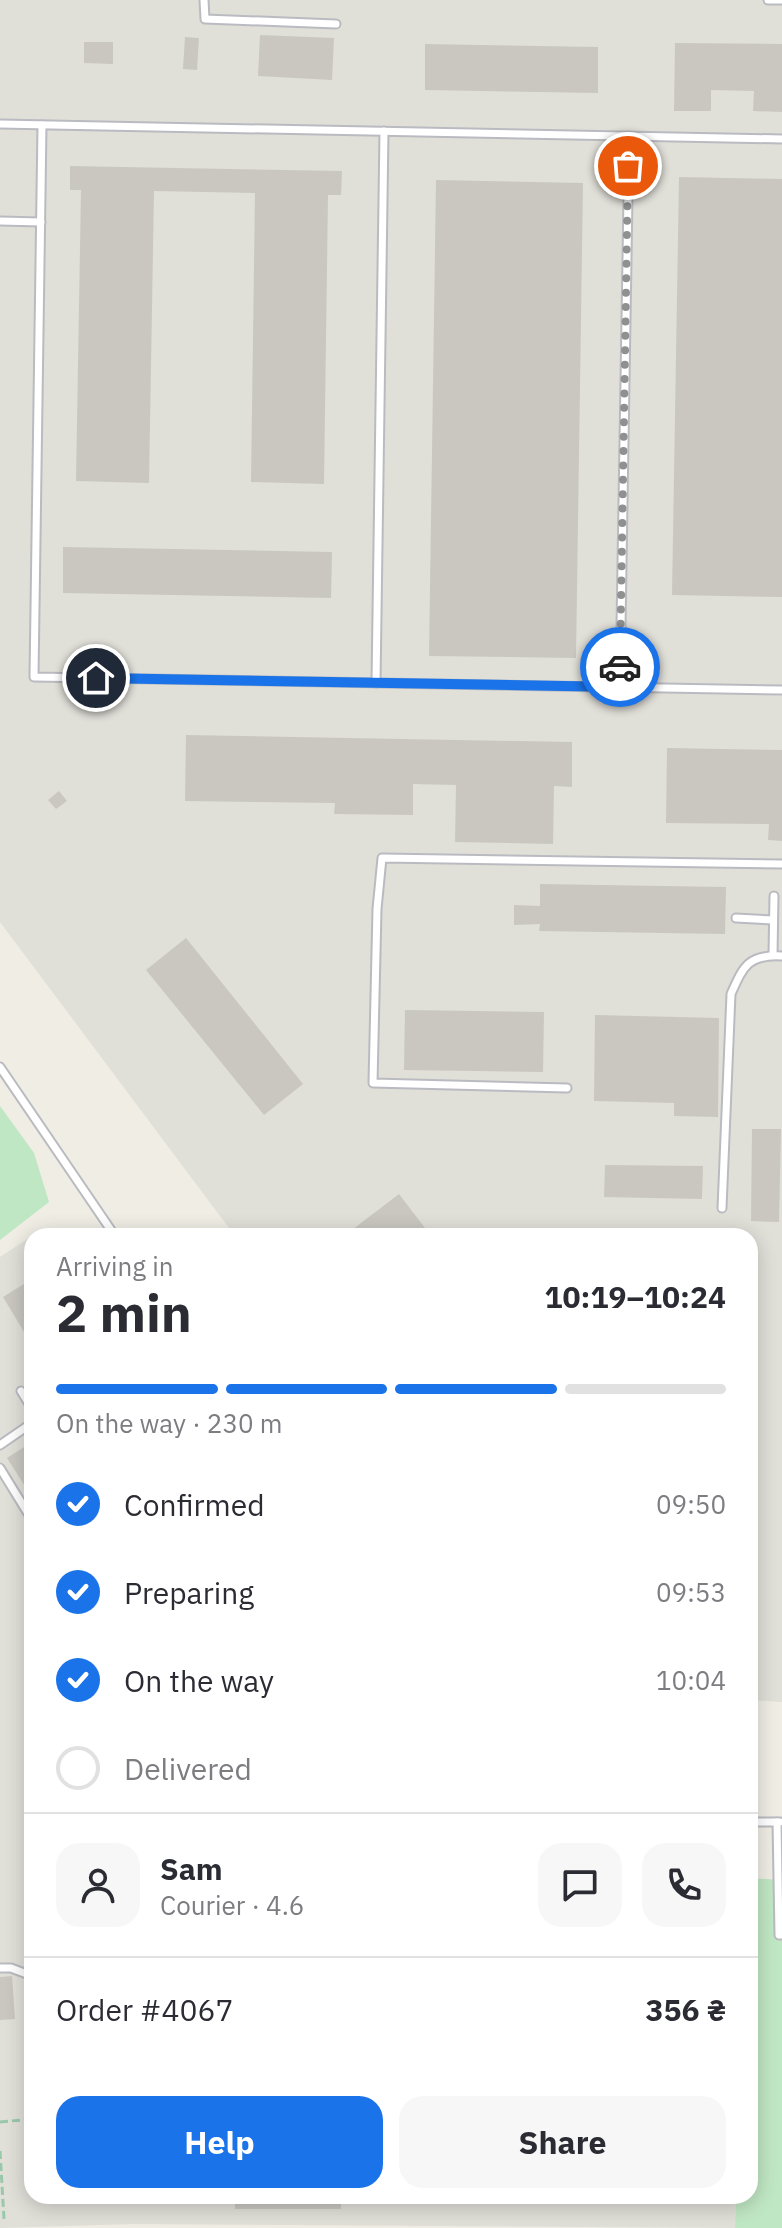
<!DOCTYPE html>
<meta charset="utf-8">
<style>
:root{--surface:#fff;--page:#f7f7f7;--text:#2b2b33;--muted:#7c7c81;--line:#e1e1e2;--accent:#1a73e8}
body{margin:0;font-family:"IBM Plex Sans",sans-serif;background:var(--page);color:var(--text);height:100vh;display:flex;flex-direction:column;font-size:30px;white-space:nowrap}
*{box-sizing:border-box;margin:0}
p{font-size:26px;color:var(--muted)}
.icon{flex:none;width:44px;height:44px;fill:none;stroke:currentColor;stroke-width:2;stroke-linecap:round;stroke-linejoin:round}
.map{position:relative;flex:1;overflow:hidden}
.drawer{position:absolute;left:24px;top:1228px;width:734px;height:976px;display:flex;flex-direction:column;background:var(--surface);border-radius:24px;box-shadow:0 4px 20px #0003}
.drawer>*{flex:none}
.pin{position:absolute;display:grid;place-items:center;width:68px;height:68px;color:#fff;margin:-34px;border:4px solid #fff;border-radius:50%;box-shadow:0 2px 8px #0007}
.courier{position:absolute;display:grid;place-items:center;width:80px;height:80px;margin:-40px;border:6px solid #1a73e8;border-radius:50%;background:#fff;color:#222;box-shadow:0 2px 10px #0007}
.overview em{font-style:normal;font-weight:700}
.overview div{display:flex;flex-direction:column-reverse}
.overview{display:flex;align-items:center;justify-content:space-between;height:136px;padding:0 32px}
h1{font-size:52px;font-weight:700;line-height:60px}
.bar{display:grid;grid-template-columns:repeat(4,1fr);gap:12px 8px;align-content:center;height:96px;padding:0 32px}
.bar i{height:10px;border-radius:6px;background:var(--line)}
.bar .on{background:var(--accent)}
.bar p{grid-column:span 4}
.line{display:flex;align-items:center;gap:20px;padding:0 32px;border-top:2px solid var(--line)}
.line div{flex:1}
.round{display:grid;place-items:center;flex:none;width:84px;height:84px;border-radius:24px;background:var(--page)}
ol{padding:0 32px;list-style:none}
li{display:flex;align-items:center;gap:24px;height:88px}
li p{margin-inline-start:auto}
li .icon{padding:8px;border-radius:50%;background:var(--accent);color:#fff;stroke-width:4}
li:last-child{color:var(--muted)}
li i{width:44px;height:44px;border:4px solid var(--line);border-radius:50%}
.cta{display:flex;gap:16px;margin-top:auto;padding:16px 32px}
.cta a{flex:1;height:92px;border-radius:24px;background:var(--accent);color:#fff;font-size:32px;font-weight:700;line-height:92px;text-align:center}
.cta a+a{background:var(--page);color:var(--text)}
.map>svg:first-child{display:block}
</style>
<div class="map">
<svg width="782" height="2228" viewBox="0 0 782 2228">
<rect width="100%" height="100%" fill="#efede4"/>
<g fill="#e0dfd8">
<polygon points="0,0 782,0 782,1702 750,1700 750,1236 235,1236 0,922"/>
<polygon points="32,1236 32,2196 736,2196 735,2228 133,2224 0,2228 0,1257"/>
</g>
<g fill="#c0e7c3">
<polygon points="0,1106 34,1153 49,1202 0,1240"/>
<polygon points="750,1878 782,1880 782,2228 735,2228 736,2196 750,2196"/>
</g>
<g fill="#cac7c1">
<polygon points="260,35 334,38 332,80 258,76"/>
<polygon points="185,37 199,38 197,70 183,69"/>
<polygon points="84,42 113,42 113,64 84,63"/>
<polygon points="675,43 782,44 782,112 753,111 754,91 711,90 711,111 674,111"/>
<polygon points="425,44 598,47 598,93 425,90"/>
<polygon points="70,166 342,171 341,195 328,195 324,484 251,482 255,193 154,191 149,483 76,481 81,190 70,190"/>
<polygon points="679,177 782,179 782,597 672,595"/>
<polygon points="436,180 583,183 576,658 429,656"/>
<polygon points="63,547 332,552 331,598 63,593"/>
<polygon points="186,735 572,742 572,787 554,786 553,844 455,842 456,785 413,784 413,815 334,814 335,803 185,801"/>
<polygon points="667,748 782,750 782,841 768,840 769,824 666,823"/>
<polygon points="59,791 67,801 56,809 48,800"/>
<polygon points="540,884 726,887 725,934 539,931 540,924 514,925 514,905 540,906"/>
<polygon points="186,938 303,1084 264,1115 146,970"/>
<polygon points="405,1010 544,1012 543,1072 404,1070"/>
<polygon points="595,1015 719,1018 718,1117 674,1116 674,1103 594,1101"/>
<polygon points="752,1129 781,1129 779,1222 751,1221"/>
<polygon points="605,1165 703,1166 702,1199 604,1197"/>
<polygon points="399,1194 431,1236 344,1236"/>
<polygon points="32,1279 32,1345 3,1297"/>
<polygon points="32,1442 32,1497 7,1458"/>
<polygon points="12,1976 15,2019 0,2020 0,1977"/>
<rect x="235" y="2196" width="106" height="13"/>
</g>
<g fill="none" stroke-linecap="round" stroke-linejoin="round">
<g stroke="#b9bbc0" stroke-width="11">
<g id="service">
<polyline points="204,0 205,19 336,24"/>
<polyline points="768,0 782,0"/>
<polyline points="0,124 782,139"/>
<polyline points="42,125 34,677 782,690"/>
<polyline points="0,221 41,222"/>
<polyline points="376,683 384,131"/>
<polyline points="620,687 629,136"/>
<polyline points="736,918 773,920"/>
<polyline points="773,955 774,896"/>
<polyline points="0,1067 115,1236"/>
<polyline points="567,1088 373,1083 377,909 382,858 782,864"/>
<path d="M722,1208L731,994C743,967 748,954 782,956"/>
<polyline points="21,1391 32,1409"/>
<polyline points="0,1445 32,1423"/>
<polyline points="0,1468 32,1520"/>
<polyline points="750,1822 780,1822"/>
<polyline points="777,1822 779,1935 782,1935"/>
<polyline points="0,1968 11,1968 32,1976"/>
</g>
</g>
<g stroke="#99c8aa" stroke-width="3" stroke-dasharray="8 4" stroke-linecap="butt">
<polyline points="0,2122 32,2119"/>
<polyline points="0,2151 4,2219"/>
</g>
<use href="#service" stroke="#fff" stroke-width="7"/>
</g>
<g fill="none" stroke-linecap="round" stroke-linejoin="round">
<polyline stroke="#8f9191" stroke-width="8" stroke-dasharray="0 14.4" points="620,667 628,166"/>
<polyline stroke="#1a73e8" stroke-width="10" points="96,678 620,687 620,667"/>
</g>
</svg>
<div class="pin" style="left:628px;top:166px;background:#ea580c"><svg class="icon" aria-label="bag" viewBox="0 0 24 24"><path d="M5 8h14l-1 12H6zM9 8a3 3 0 0 1 6 0"/></svg></div>
<div class="pin" style="left:96px;top:678px;background:#1f2937"><svg class="icon" aria-label="home" viewBox="0 0 24 24"><path d="M3 11l9-7 9 7M6 9v11h12V9"/></svg></div>
<div class="courier" style="left:620px;top:667px"><svg class="icon" aria-label="car" viewBox="0 0 24 24"><path d="M5 17H2v-5l4-1 3-4h7l3 4 3 1v5h-3M9 17h6M6 11h13"/><circle cx="7" cy="17" r="2"/><circle cx="17" cy="17" r="2"/></svg></div>
<section class="drawer">
<div class="overview"><div><h1>2 min</h1><p>Arriving in</p></div><em>10:19–10:24</em></div>
<div class="bar"><i class="on"></i><i class="on"></i><i class="on"></i><i></i><p>On the way · 230 m</p></div>
<ol>
<li><svg class="icon" aria-label="check" viewBox="0 0 24 24"><path d="M5 12l5 5 9-10"/></svg>Confirmed<p>09:50</p></li>
<li><svg class="icon" aria-label="check" viewBox="0 0 24 24"><path d="M5 12l5 5 9-10"/></svg>Preparing<p>09:53</p></li>
<li><svg class="icon" aria-label="check" viewBox="0 0 24 24"><path d="M5 12l5 5 9-10"/></svg>On the way<p>10:04</p></li>
<li><i></i>Delivered</li>
</ol>
<div class="line" style="height:144px"><a class="round"><svg class="icon" aria-label="person" viewBox="0 0 24 24"><circle cx="12" cy="8" r="4"/><path d="M4 21q1-7 8-7t8 7"/></svg></a><div><b>Sam</b><p>Courier · 4.6</p></div><a class="round"><svg class="icon" aria-label="chat" viewBox="0 0 24 24"><path d="M4 5h16v11H9l-5 4z"/></svg></a><a class="round"><svg class="icon" aria-label="phone" viewBox="0 0 24 24"><path d="M5 4h4l2 5-3 2q2 4 5 5l2-3 5 2v4C11 20 4 13 5 4z"/></svg></a></div>
<div class="line" style="height:104px"><div>Order #4067</div><b>356 ₴</b></div>
<div class="cta"><a>Help</a><a>Share</a></div>
</section>
</div>
